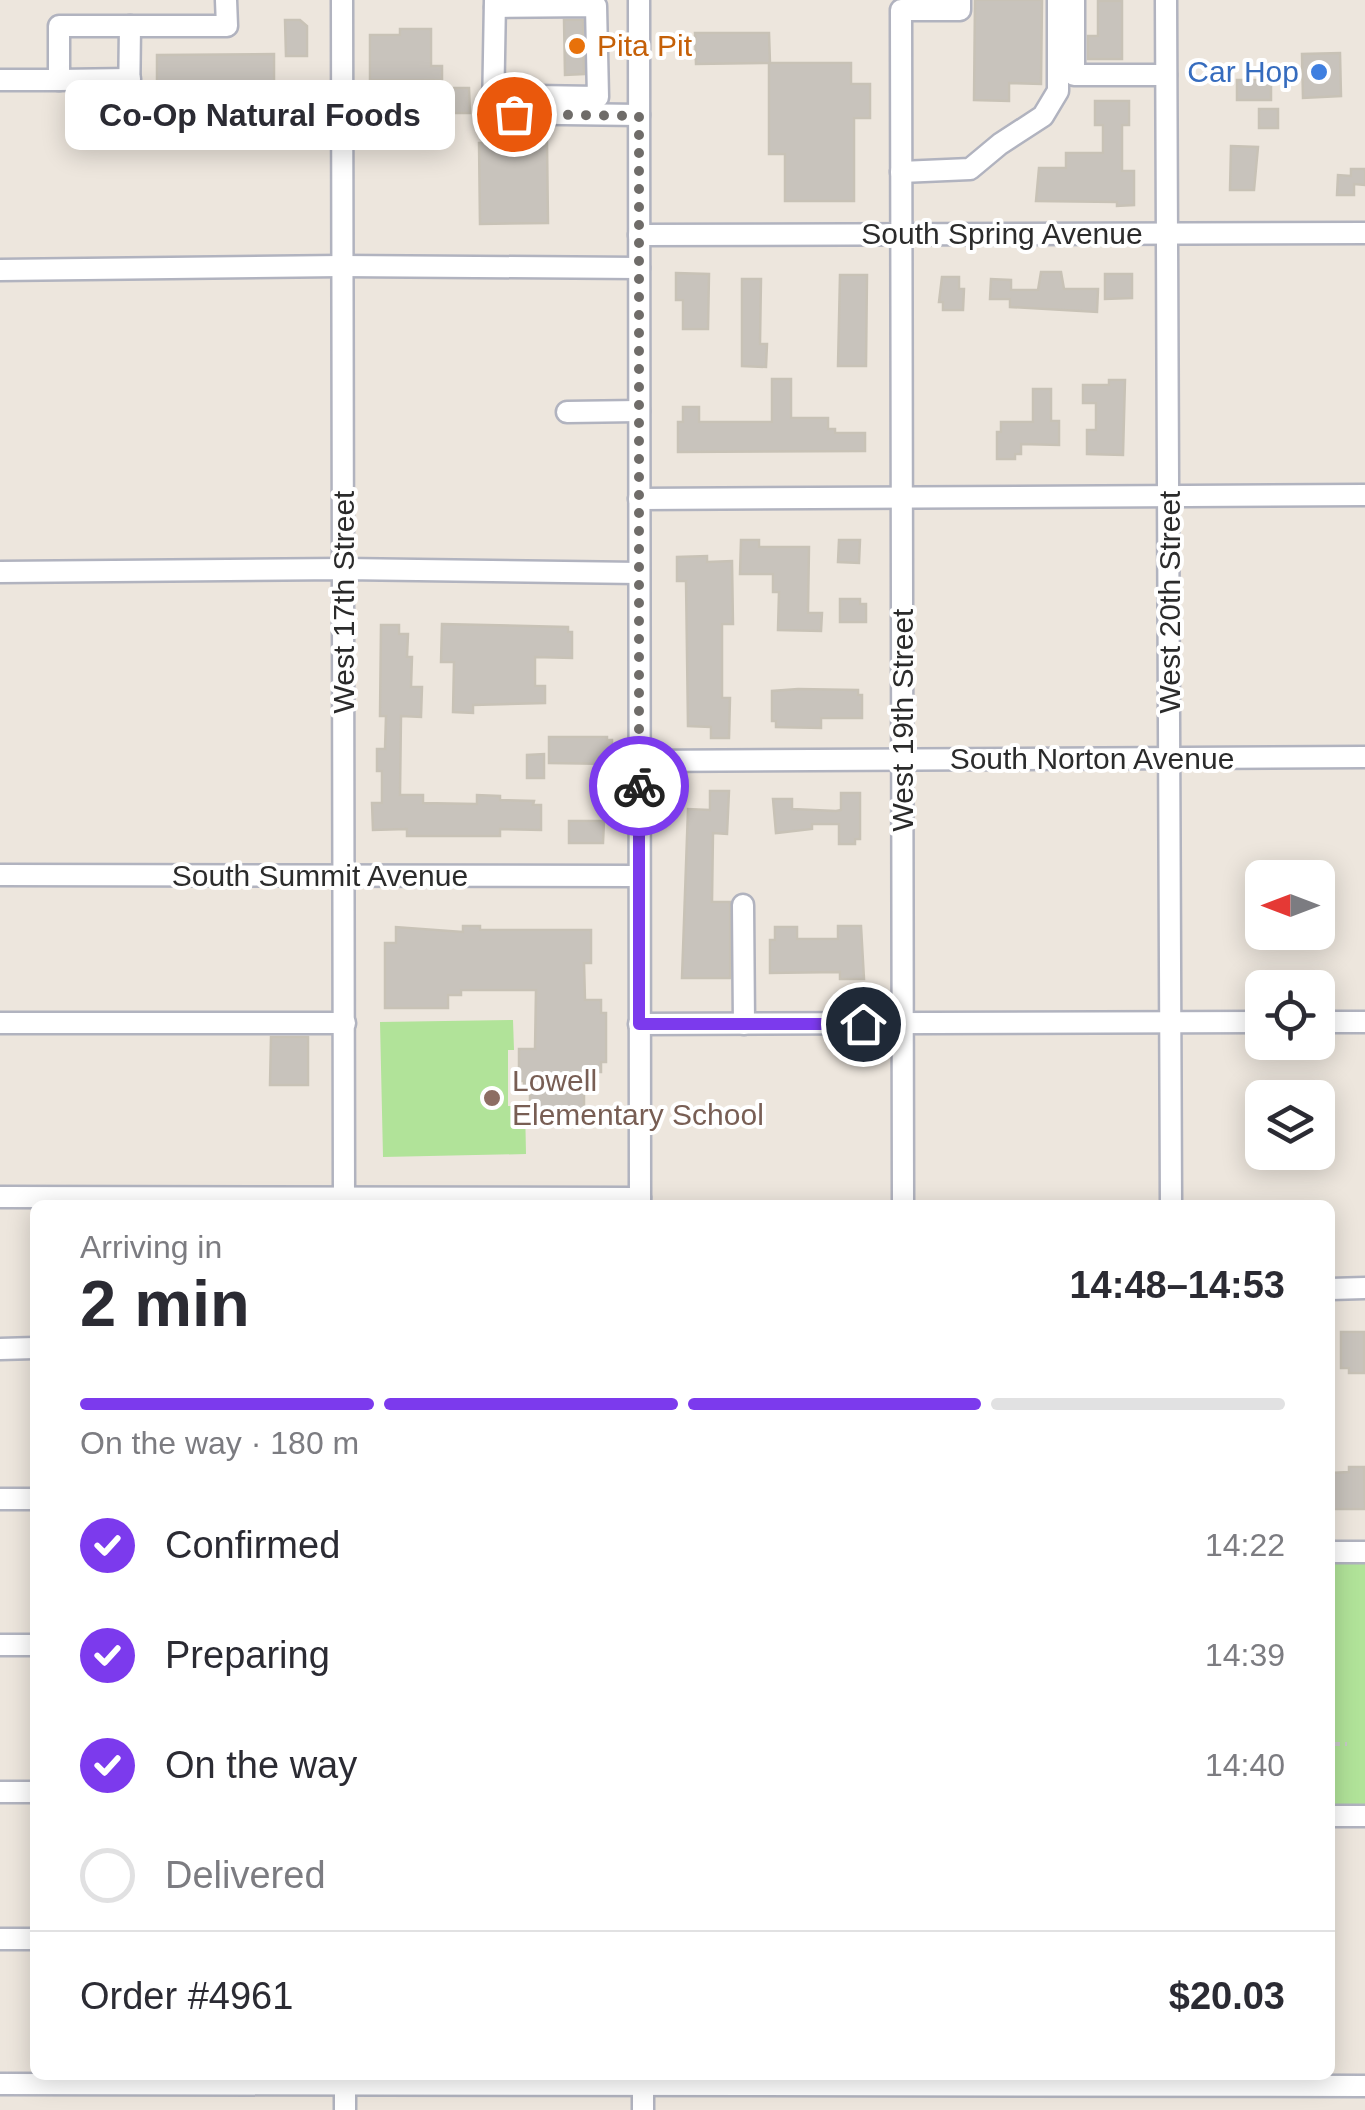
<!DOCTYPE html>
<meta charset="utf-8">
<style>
:root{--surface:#fff;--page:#f7f7f7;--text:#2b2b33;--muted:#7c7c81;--line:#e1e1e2;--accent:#7c3aed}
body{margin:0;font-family:Arial,sans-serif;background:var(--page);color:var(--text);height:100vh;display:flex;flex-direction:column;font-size:38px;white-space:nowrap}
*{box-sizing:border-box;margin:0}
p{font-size:32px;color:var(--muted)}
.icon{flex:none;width:55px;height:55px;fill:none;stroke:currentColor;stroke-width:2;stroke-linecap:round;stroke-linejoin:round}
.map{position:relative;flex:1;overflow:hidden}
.details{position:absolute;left:30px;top:1200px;width:1305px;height:880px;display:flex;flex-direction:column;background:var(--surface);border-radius:15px;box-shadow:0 5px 25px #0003}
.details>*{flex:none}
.needle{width:65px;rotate:270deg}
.buttons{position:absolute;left:1245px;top:860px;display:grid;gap:20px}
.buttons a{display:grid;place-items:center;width:90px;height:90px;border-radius:15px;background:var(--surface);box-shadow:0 5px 25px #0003;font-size:50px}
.pin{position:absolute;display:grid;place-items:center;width:85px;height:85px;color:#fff;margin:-42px;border:5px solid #fff;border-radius:50%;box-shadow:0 2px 10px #0007}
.courier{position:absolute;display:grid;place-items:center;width:100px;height:100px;margin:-50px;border:8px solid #7c3aed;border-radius:50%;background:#fff;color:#222;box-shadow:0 2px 12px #0007}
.bubble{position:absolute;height:70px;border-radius:15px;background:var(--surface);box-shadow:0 5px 25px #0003;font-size:32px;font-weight:700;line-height:70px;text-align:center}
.summary em{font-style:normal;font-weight:700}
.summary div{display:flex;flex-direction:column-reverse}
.summary{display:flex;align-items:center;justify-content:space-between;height:170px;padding:0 50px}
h1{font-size:65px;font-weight:700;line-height:75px}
.bar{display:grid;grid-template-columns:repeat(4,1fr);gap:15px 10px;align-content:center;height:120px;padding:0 50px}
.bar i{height:12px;border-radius:8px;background:var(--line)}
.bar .on{background:var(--accent)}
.bar p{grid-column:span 4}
.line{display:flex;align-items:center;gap:25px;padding:0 50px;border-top:2px solid var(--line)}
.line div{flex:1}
ol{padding:0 50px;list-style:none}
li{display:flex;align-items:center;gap:30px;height:110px}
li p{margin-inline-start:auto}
li .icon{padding:10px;border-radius:50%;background:var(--accent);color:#fff;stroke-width:4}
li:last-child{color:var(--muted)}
li i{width:55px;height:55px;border:5px solid var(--line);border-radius:50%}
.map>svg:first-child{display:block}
</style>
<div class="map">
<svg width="1365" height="2110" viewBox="0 0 1365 2110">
<rect width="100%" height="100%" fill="#ede6dd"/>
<g fill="#b1e399">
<polygon points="513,1020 514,1050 508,1050 508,1106 525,1106 526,1154 383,1157 380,1022"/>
<rect x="1330" y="1552" width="35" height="264"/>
</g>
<g fill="#c8c3bc" stroke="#c8c2b6" stroke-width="2.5">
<polygon points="975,0 1042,0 1041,84 1009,83 1009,101 974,100"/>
<polygon points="1098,1 1122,1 1122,59 1088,59 1088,36 1098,36"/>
<polygon points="285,20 300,20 307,26 307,56 286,56"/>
<polygon points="564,20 583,20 584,74 565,75"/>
<polygon points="400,29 431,29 431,66 442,66 442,80 370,80 370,35 400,35"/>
<polygon points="695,33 769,33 770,63 851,63 851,84 870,84 870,118 854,118 854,201 785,201 785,154 769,154 769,63 696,64"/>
<polygon points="1340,53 1341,96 1303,98 1302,54"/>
<polygon points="274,54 274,109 157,109 157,55"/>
<rect x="1237" y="80" width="34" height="20"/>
<polygon points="447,88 469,88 470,113 447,113"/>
<polygon points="1095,101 1129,101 1129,125 1122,125 1122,171 1134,171 1134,205 1117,206 1117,202 1036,201 1039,168 1066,168 1066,153 1103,153 1103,125 1095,125"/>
<rect x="1259" y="109" width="19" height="19"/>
<polygon points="547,142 548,223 480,224 479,143"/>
<polygon points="1231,146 1258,147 1254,190 1230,190"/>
<polygon points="1351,169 1365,169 1365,185 1354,184 1354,195 1337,195 1338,175 1351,176"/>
<polygon points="1041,272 1061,272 1064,289 1098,289 1097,312 1010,307 1010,299 990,299 991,279 1011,280 1011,290 1038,290"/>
<polygon points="676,273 709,274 708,329 683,329 683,300 676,300"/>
<polygon points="1105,274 1132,274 1132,298 1105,299"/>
<polygon points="840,275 867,275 866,366 838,366"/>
<polygon points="942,277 959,277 959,289 964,289 963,310 943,310 943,302 939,302"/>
<polygon points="742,279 761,279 760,344 767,344 766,367 742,366"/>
<polygon points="772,379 791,379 791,418 828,418 828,429 835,429 835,433 865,433 865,451 678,452 678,422 683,422 683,407 699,407 699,422 772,422"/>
<polygon points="1109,380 1125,380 1123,455 1087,454 1087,430 1096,430 1096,403 1083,403 1083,385 1109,385"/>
<polygon points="1033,389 1051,389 1051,421 1059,421 1059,445 1021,444 1021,454 1015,454 1015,459 997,459 997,432 1001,432 1001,422 1033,422"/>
<polygon points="741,540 759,540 759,547 809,547 808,613 822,613 821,631 778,630 779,592 773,592 773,574 740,574"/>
<polygon points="839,540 860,540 859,563 838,562"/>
<polygon points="707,556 707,562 732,561 733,624 722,624 722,698 730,698 729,738 711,738 711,727 688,726 686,581 677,581 677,557"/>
<polygon points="840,599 860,599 860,604 866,604 866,622 840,622"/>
<polygon points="442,624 568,627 568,632 572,632 572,658 535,657 535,686 545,686 545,703 473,705 473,713 453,712 454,662 441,662"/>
<polygon points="381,625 399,625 399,634 408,634 407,657 412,657 411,687 422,687 421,717 401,716 400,795 423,795 423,803 477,804 477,795 500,796 500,800 534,801 533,805 541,805 541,830 500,829 500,836 407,836 407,829 373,830 372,803 382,803 382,771 377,771 377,749 385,749 386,716 380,716"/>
<polygon points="798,689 858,690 858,695 862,695 862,718 821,718 821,728 776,727 776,721 772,721 772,691"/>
<polygon points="549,737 607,737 607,740 612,740 612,764 549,763"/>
<polygon points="544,754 544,778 527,778 527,755"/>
<polygon points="710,791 729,791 727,834 713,833 712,902 730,902 730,978 682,978 688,809 710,810"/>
<polygon points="841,793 860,793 860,839 855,839 855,844 839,844 839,824 812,824 812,829 776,833 773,799 792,799 792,809 836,811 841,810"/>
<polygon points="569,821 604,821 603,843 569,843"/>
<polygon points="463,926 480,926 480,930 591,930 591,963 584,963 585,1000 601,1000 601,1013 606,1013 606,1062 601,1062 601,1072 584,1072 584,1110 530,1110 530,1090 524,1090 524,1081 519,1081 519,1049 535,1049 536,990 461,990 461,995 448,995 448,1008 385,1008 385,943 396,943 396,927 463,932"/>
<polygon points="838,926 861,926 864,979 840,979 840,972 770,973 770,940 775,940 775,927 797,927 797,939 838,939"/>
<polygon points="271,1037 308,1037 308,1085 270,1085"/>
<polygon points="1341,1332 1364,1332 1364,1373 1349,1373 1349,1368 1341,1368"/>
<polygon points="1349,1467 1364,1467 1365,1509 1330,1509 1330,1473 1349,1472"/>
</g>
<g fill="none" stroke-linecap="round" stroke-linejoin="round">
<g stroke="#b1b3bf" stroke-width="25">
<g id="minor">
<polyline points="342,0 344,1205"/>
<polyline points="495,0 493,113 639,115"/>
<polyline points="639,0 640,1205"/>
<polyline points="1074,0 1074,75 1166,75"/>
<polyline points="1166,0 1171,1205"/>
<polyline points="495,7 596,6 598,97 534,96"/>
<polyline points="130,79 59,80 59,26 227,26 226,0"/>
<polyline points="0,80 59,80"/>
<polyline points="129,106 130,26"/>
<polyline points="901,172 970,169 1000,144 1043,116 1058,91 1058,0"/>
<polyline points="639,235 1365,233"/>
<polyline points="0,270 341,266 639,268"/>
<polyline points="567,412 639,411"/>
<polyline points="639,499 1365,495"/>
<polyline points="0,572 344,569 639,573"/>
<polyline points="639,761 1365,757"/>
<polyline points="0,875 639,876"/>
<polyline points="743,905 744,1024"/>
<polyline points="1318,1022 1365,1022"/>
<polyline points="0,1023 345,1023"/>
<polyline points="639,1024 1262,1022"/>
<polyline points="0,1197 640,1198"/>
<polyline points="903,1205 901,10 960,10 960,0"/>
<polyline points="1330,1289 1365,1288"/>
<polyline points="0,1349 35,1348"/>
<polyline points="0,1499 35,1499"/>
<polyline points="1330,1552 1365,1552"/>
<polyline points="0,1645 35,1645"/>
<polyline points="0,1792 35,1792"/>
<polyline points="1330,1816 1365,1816"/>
<polyline points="0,1939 35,1939"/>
<polyline points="345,2075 345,2110"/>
<polyline points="643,2075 643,2110"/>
<polyline points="0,2084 1365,2086"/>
</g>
</g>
<polyline stroke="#c8c8c8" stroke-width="4" stroke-dasharray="8 5" stroke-linecap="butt" points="1332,1744 1347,1744"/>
<use href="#minor" stroke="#fff" stroke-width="20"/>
</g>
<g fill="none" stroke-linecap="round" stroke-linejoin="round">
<polyline stroke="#6f6c69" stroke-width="10" stroke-dasharray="0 18" points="514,114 639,116 639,786"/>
<polyline stroke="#7c3aed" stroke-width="12" points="639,786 639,1024 863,1024"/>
</g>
<circle fill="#e8710a" stroke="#fff" stroke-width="4" cx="577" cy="46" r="10"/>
<circle fill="#3f7fe0" stroke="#fff" stroke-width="4" cx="1319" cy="72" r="10"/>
<circle fill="#8d6e63" stroke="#fff" stroke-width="4" cx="492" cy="1098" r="10"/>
<g text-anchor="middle" stroke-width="8" stroke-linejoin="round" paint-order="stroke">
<g font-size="30" fill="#c56008" stroke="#fff" text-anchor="start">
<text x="597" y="56">Pita Pit</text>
</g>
<g font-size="30" fill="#366cbe" stroke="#fff" text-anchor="end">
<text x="1299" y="82">Car Hop</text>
</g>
<g font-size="30" fill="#2b2b2b" stroke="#fff">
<text x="1002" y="244">South Spring Avenue</text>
<text transform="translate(344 602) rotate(-90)" y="10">West 17th Street</text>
<text transform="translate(1170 602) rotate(-90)" y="10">West 20th Street</text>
<text transform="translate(903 720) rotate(-90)" y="10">West 19th Street</text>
<text x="1092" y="769">South Norton Avenue</text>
<text x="320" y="886">South Summit Avenue</text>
</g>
<g font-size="30" fill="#785e54" stroke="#fff" text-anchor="start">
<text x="512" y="1091">Lowell<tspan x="512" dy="34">Elementary School</tspan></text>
</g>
</g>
</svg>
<div class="buttons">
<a><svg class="needle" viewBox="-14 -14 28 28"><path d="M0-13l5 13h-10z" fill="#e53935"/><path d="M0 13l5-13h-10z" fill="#7c7c81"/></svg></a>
<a><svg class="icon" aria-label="locate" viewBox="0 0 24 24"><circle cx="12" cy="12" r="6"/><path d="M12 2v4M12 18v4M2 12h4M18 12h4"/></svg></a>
<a><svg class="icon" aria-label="layers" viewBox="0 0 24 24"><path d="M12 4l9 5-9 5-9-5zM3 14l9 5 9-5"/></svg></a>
</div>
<div class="pin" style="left:514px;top:114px;background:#ea580c"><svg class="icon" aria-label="bag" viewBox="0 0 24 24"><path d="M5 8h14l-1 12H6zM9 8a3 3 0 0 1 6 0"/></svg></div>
<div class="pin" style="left:863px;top:1024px;background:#1f2937"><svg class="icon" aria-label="home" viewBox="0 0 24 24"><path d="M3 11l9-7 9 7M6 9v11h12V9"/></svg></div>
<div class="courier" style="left:639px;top:786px"><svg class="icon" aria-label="bike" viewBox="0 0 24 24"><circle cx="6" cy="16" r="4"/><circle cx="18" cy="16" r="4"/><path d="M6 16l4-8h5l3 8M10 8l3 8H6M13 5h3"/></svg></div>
<div class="bubble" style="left:65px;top:80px;width:390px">Co-Op Natural Foods</div>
<section class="details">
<div class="summary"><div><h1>2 min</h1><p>Arriving in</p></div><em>14:48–14:53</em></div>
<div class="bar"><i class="on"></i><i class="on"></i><i class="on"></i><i></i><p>On the way · 180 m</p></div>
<ol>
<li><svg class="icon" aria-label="check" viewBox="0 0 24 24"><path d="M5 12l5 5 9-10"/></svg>Confirmed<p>14:22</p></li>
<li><svg class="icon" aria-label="check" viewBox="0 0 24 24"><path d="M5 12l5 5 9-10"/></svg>Preparing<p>14:39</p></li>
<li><svg class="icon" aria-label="check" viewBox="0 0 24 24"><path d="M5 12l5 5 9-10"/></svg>On the way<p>14:40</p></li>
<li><i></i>Delivered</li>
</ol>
<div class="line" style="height:130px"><div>Order #4961</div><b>$20.03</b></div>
</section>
</div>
